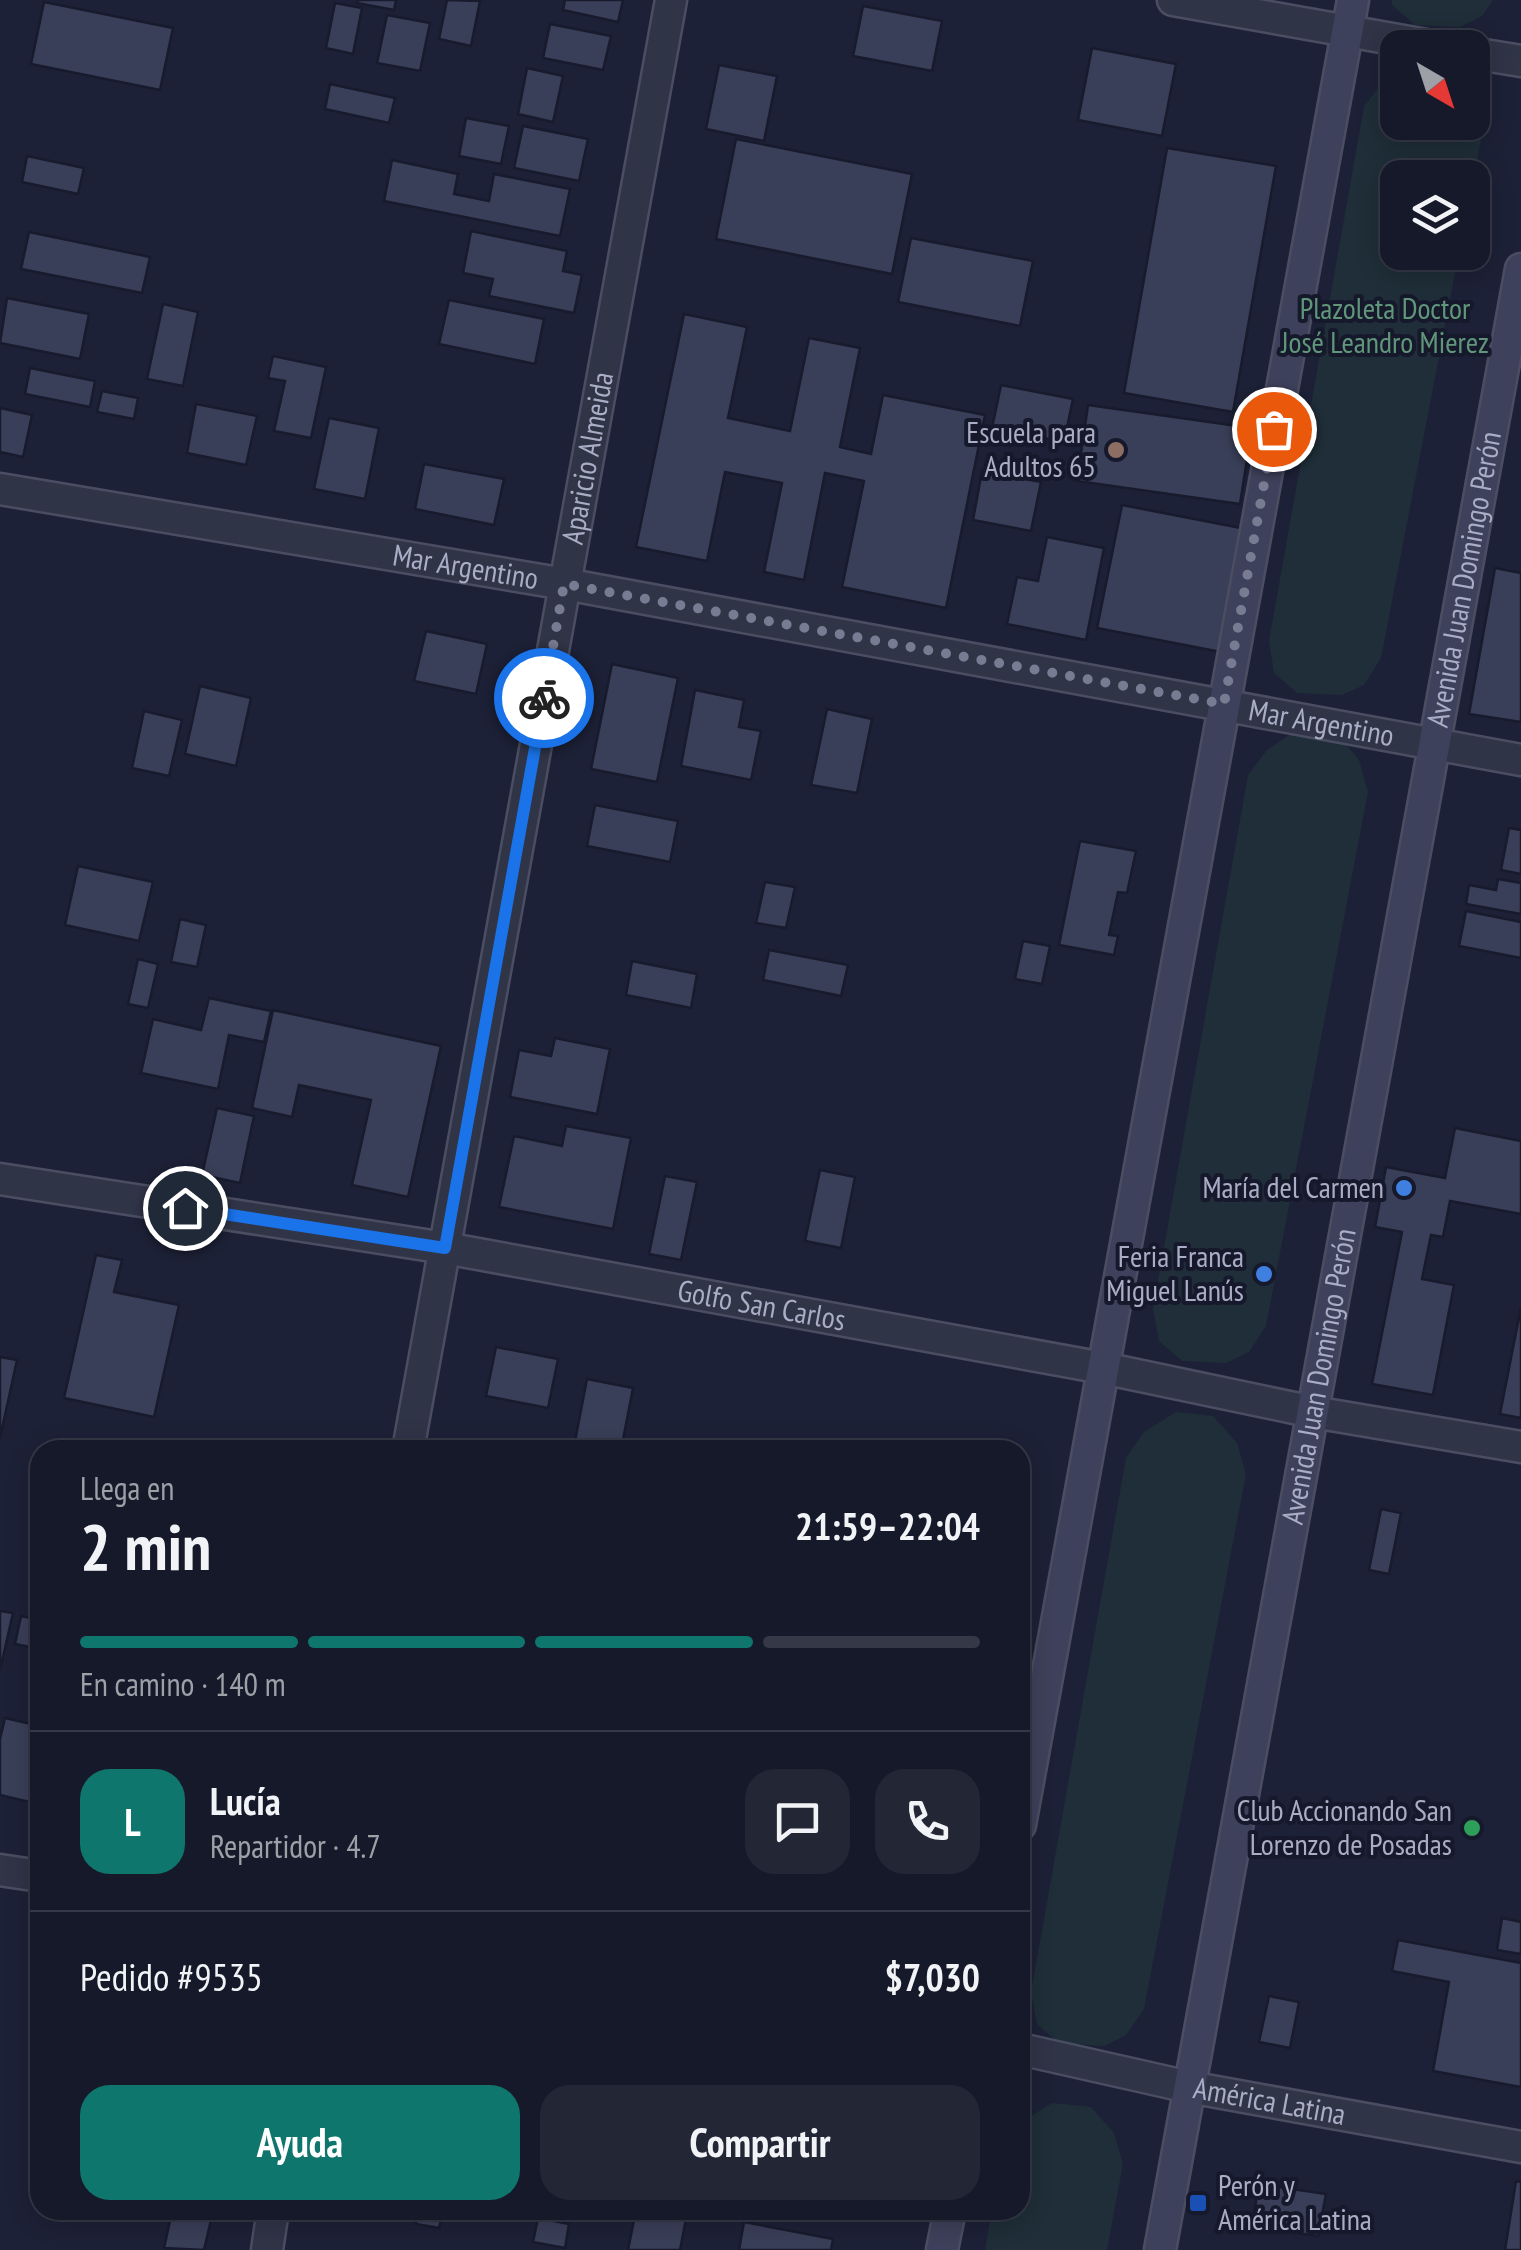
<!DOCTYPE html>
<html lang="es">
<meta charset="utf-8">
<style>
:root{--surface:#161929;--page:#232635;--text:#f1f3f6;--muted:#9ea0a8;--line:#353846;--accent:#0f766e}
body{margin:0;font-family:"PT Sans Narrow",sans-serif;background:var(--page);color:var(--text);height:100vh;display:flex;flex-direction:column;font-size:38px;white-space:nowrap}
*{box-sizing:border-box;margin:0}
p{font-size:32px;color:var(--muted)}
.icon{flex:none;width:55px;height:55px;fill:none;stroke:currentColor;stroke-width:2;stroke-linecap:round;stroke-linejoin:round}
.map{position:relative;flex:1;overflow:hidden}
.side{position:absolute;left:30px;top:1440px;width:1000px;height:780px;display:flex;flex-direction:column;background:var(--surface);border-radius:30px;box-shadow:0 5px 25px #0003,0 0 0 2px var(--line)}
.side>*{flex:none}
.needle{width:65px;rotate:141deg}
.fabs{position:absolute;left:1380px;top:30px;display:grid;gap:20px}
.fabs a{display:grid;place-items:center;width:110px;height:110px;border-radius:20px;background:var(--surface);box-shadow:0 5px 25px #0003,0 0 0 2px var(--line);font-size:50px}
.pin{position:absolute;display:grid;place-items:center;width:85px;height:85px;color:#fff;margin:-42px;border:5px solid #fff;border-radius:50%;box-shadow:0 2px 10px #0007}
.courier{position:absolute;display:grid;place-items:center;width:100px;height:100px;margin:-50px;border:8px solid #1a73e8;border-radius:50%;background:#fff;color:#222;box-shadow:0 2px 12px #0007}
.overview em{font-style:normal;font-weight:600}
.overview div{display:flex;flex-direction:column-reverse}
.overview{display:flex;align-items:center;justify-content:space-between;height:170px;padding:0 50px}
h1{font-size:65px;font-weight:600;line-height:75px}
.bar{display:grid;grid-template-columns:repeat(4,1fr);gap:15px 10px;align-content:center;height:120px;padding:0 50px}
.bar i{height:12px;border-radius:8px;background:var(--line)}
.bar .current{background:var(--accent)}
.bar p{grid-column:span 4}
.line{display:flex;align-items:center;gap:25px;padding:0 50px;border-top:2px solid var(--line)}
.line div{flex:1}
.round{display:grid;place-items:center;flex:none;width:105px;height:105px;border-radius:30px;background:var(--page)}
.button{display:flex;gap:20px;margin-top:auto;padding:20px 50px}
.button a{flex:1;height:115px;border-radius:30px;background:var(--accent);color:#fff;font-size:40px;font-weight:600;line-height:115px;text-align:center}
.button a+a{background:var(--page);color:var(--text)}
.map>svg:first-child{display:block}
</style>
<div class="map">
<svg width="1521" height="2250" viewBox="0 0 1521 2250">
<rect width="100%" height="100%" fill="#1d2137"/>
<g fill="#1f2e38">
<polygon points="1392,0 1493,0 1482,16 1460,27 1415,25 1392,5"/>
<polygon points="1397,72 1398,122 1472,122 1473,89 1484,123 1473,183 1472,178 1398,178 1398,252 1459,253 1381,658 1364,685 1342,695 1297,693 1274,673 1269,641 1364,107 1382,82"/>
<polygon points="1298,729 1336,733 1359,760 1368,792 1266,1326 1249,1352 1226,1363 1182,1361 1159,1341 1153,1309 1248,775 1267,750"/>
<polygon points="1176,1412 1213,1416 1237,1443 1246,1474 1144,2009 1126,2035 1104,2046 1059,2043 1037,2024 1031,1992 1126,1458 1144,1432"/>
<polygon points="1052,2103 1091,2107 1114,2133 1123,2164 1107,2250 985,2250 992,2210 1020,2210 1020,2123"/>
</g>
<g fill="#3a3f59" stroke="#181b2d" stroke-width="2.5">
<polygon points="358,0 396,0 394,10 357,3"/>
<polygon points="447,0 480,1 471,46 439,39"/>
<polygon points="565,0 623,0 618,22 563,10"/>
<polygon points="44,2 173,28 160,90 31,64"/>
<polygon points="335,3 362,8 353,54 326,48"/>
<polygon points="863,6 942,21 932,71 853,56"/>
<polygon points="387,15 430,23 420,71 377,63"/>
<polygon points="550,24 611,36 603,70 543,58"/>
<polygon points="1092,48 1176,64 1162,136 1078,120"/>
<polygon points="719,65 777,76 764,141 706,129"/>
<polygon points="527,68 563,76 553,122 518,114"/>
<polygon points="330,84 395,98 389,123 325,109"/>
<polygon points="466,118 509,126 501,164 459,156"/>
<polygon points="523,126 588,139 579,181 514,168"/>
<polygon points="736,139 912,174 892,274 716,239"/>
<polygon points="1167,148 1276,166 1233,412 1124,393"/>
<polygon points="27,156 84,168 78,194 22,182"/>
<polygon points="392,160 458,174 454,194 489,201 494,174 570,189 560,236 384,201"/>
<polygon points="471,231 567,251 563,271 582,275 574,313 489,296 493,279 463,273"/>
<polygon points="29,232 150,257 142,293 21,269"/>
<polygon points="911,238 1033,261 1020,326 898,302"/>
<polygon points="7,298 89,314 80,359 0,343"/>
<polygon points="449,300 544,319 535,364 439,344"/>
<polygon points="163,304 198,312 183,386 147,379"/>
<polygon points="684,314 747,327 728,418 790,431 809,338 860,348 840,447 871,454 883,395 985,415 946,608 842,587 864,481 825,473 804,580 764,572 782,483 725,472 707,561 636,547"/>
<polygon points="273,356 326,367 311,438 274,431 285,381 268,378"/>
<polygon points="30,368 95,381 90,407 25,394"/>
<polygon points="1001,385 1073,399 1064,442 992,428"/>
<polygon points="102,391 138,398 134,419 97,412"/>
<polygon points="196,404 257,416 246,465 187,453"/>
<polygon points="1088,405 1252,428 1240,504 1077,481"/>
<polygon points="0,408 32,415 23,457 0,452"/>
<polygon points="329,418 379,428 365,499 314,489"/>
<polygon points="424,464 504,479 494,525 415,509"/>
<polygon points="982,471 1041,482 1031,531 973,520"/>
<polygon points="1122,505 1251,530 1226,653 1097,628"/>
<polygon points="1047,537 1104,548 1086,640 1007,624 1017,577 1038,581"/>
<polygon points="1495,568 1521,573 1521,722 1469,714"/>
<polygon points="426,631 487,644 476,694 414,681"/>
<polygon points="612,664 678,678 657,782 591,769"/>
<polygon points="200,686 251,698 236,766 185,754"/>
<polygon points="695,690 744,700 739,727 761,731 751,780 681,766"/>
<polygon points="827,709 872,719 857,793 811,785"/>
<polygon points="144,711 182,720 169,776 132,768"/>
<polygon points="595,805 678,821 670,862 587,846"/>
<polygon points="1509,828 1521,830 1521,874 1501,870"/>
<polygon points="1080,841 1136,851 1127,893 1118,892 1109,935 1118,936 1114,955 1059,945"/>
<polygon points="78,866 153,882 139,941 65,925"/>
<polygon points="1498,879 1521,883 1521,914 1466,904 1469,885 1496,890"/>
<polygon points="765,882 795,887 786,928 756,923"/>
<polygon points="1466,911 1521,922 1521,958 1459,946"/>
<polygon points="180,919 206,925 197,967 171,962"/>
<polygon points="1023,941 1050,946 1042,984 1015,979"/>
<polygon points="769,950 848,965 841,996 763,980"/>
<polygon points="138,959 158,964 148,1008 128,1004"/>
<polygon points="632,961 697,974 691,1008 626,995"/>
<polygon points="209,998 271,1011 264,1042 229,1035 218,1089 141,1073 153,1019 201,1030"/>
<polygon points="273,1010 441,1046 408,1197 352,1185 371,1100 299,1085 292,1117 252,1108"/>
<polygon points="555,1038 610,1049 597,1114 510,1097 519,1050 551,1056"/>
<polygon points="217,1108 254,1116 240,1183 202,1175"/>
<polygon points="566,1126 631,1138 613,1229 499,1207 514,1136 562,1146"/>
<polygon points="1455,1128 1521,1141 1521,1214 1450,1201 1443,1237 1431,1235 1422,1279 1454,1285 1433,1395 1372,1384 1402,1232 1375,1227 1386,1167 1445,1178"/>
<polygon points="820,1170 855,1177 841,1248 805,1241"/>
<polygon points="665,1176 697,1182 681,1260 649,1254"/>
<polygon points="96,1255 122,1260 114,1292 179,1305 154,1417 64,1398"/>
<polygon points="1521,1307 1521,1418 1500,1414"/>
<polygon points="496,1347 558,1359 548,1408 486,1396"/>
<polygon points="0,1357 17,1360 0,1438"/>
<polygon points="587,1379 633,1388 621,1450 575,1441"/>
<polygon points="1381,1509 1401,1513 1389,1574 1369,1570"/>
<polygon points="0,1611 13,1613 0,1670"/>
<polygon points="21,1616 40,1620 40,1649 15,1644"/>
<polygon points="5,1718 40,1726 38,1804 0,1795 0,1739"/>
<polygon points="1502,1918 1521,1922 1521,1954 1497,1950"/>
<polygon points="1398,1940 1521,1963 1521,2087 1433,2071 1449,1982 1392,1971"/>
<polygon points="1269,1996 1299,2002 1290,2048 1259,2042"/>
<polygon points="1516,2181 1521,2182 1521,2250 1505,2250"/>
<polygon points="1259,2184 1326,2194 1318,2236 1252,2226"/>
<polygon points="419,2210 443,2210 439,2228 416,2224"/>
<polygon points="636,2210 667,2210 687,2214 680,2250 628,2250"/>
<polygon points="172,2212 211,2220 204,2250 164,2248"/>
<polygon points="538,2218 569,2224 565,2248 533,2242"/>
<polygon points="744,2222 833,2239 831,2250 739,2250"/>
</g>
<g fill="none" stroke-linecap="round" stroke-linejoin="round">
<g stroke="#4b4e62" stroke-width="35">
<g id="street">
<polyline points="1173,0 1443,48"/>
<polyline points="1472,53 1521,61"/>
<path id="s1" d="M0,489L565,584L1521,760"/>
<path id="s2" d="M0,1179L445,1248L1103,1368L1313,1412L1521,1447"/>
<path id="s3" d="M408,1450L671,0"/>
<polyline points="0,1870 40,1876"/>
<path id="s4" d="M1020,2049L1189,2087L1521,2147"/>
<polyline points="267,2250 273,2210"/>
</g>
</g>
<g stroke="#4b4e62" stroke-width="35">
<g id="secondary">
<polyline points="1020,1825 1353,0"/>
<polyline points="942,2250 950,2210"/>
<path id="s5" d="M1160,2250L1521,269"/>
</g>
</g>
<use href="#street" stroke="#303447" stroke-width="30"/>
<use href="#secondary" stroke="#3e415b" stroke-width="30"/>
</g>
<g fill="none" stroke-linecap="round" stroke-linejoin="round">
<polyline stroke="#787c93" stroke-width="10" stroke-dasharray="0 18" points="544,698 564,584 1224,704 1274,429"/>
<polyline stroke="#1a73e8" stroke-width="12" points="185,1208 445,1248 544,698"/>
</g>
<circle fill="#8d6e63" stroke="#16192b" stroke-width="4" cx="1116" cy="450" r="10"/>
<g fill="#3f7fe0" stroke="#16192b" stroke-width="4">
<circle cx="1404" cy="1188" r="10"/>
<circle cx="1264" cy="1274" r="10"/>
</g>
<circle fill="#2e9e5b" stroke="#16192b" stroke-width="4" cx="1472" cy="1828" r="10"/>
<rect fill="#1a4fb4" stroke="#16192b" stroke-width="4" x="1188" y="2193" width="20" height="20" rx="5"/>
<g text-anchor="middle" stroke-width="8" stroke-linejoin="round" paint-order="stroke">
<g font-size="30" fill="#60977b" stroke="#16192b">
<text x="1385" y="319">Plazoleta Doctor<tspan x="1385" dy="34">José Leandro Mierez</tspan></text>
</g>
<g font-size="30" fill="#a9adc5" stroke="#16192b" text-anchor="end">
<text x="1096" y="443">Escuela para<tspan x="1096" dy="34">Adultos 65</tspan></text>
<text x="1384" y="1198">María del Carmen</text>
<text x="1244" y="1267">Feria Franca<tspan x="1244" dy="34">Miguel Lanús</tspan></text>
<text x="1452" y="1821">Club Accionando San<tspan x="1452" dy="34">Lorenzo de Posadas</tspan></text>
<text x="1218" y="2196" text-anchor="start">Perón y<tspan x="1218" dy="34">América Latina</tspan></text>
</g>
<g font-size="30" fill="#a9adc5" stroke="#16192b">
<text dy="10" stroke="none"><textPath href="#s3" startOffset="1008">Aparicio Almeida</textPath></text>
<text dy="10" stroke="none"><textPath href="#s1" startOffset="472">Mar Argentino</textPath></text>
<text dy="10" stroke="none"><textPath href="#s5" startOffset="1698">Avenida Juan Domingo Perón</textPath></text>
<text dy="10" stroke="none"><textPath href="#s1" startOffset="1342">Mar Argentino</textPath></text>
<text dy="10" stroke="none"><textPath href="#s2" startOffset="772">Golfo San Carlos</textPath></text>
<text dy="10" stroke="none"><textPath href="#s5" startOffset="888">Avenida Juan Domingo Perón</textPath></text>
<text dy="10" stroke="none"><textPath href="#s4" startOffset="255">América Latina</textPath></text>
</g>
</g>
</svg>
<div class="fabs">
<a><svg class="needle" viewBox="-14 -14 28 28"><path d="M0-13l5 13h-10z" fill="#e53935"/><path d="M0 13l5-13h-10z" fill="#9ea0a8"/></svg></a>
<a><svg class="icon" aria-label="layers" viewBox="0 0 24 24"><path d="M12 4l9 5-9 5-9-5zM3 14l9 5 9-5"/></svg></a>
</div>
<div class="pin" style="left:1274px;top:429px;background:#ea580c"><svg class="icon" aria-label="bag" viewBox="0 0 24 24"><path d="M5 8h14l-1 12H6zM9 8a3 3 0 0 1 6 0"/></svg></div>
<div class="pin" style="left:185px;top:1208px;background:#1f2937"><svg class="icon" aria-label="home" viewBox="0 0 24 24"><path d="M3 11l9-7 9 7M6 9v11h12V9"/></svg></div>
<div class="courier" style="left:544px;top:698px"><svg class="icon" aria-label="bike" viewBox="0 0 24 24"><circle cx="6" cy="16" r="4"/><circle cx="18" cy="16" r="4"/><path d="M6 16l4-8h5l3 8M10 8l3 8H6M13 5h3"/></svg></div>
<section class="side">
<div class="overview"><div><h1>2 min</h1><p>Llega en</p></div><em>21:59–22:04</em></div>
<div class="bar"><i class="current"></i><i class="current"></i><i class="current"></i><i></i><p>En camino · 140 m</p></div>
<div class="line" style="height:180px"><b class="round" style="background:var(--accent);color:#fff">L</b><div><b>Lucía</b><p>Repartidor · 4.7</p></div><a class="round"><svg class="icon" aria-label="chat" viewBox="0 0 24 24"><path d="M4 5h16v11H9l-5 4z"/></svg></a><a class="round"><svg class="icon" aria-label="phone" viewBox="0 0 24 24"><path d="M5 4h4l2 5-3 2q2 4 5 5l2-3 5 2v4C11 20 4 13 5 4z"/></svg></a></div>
<div class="line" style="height:130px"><div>Pedido #9535</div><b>$7,030</b></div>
<div class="button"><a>Ayuda</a><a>Compartir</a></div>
</section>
</div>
